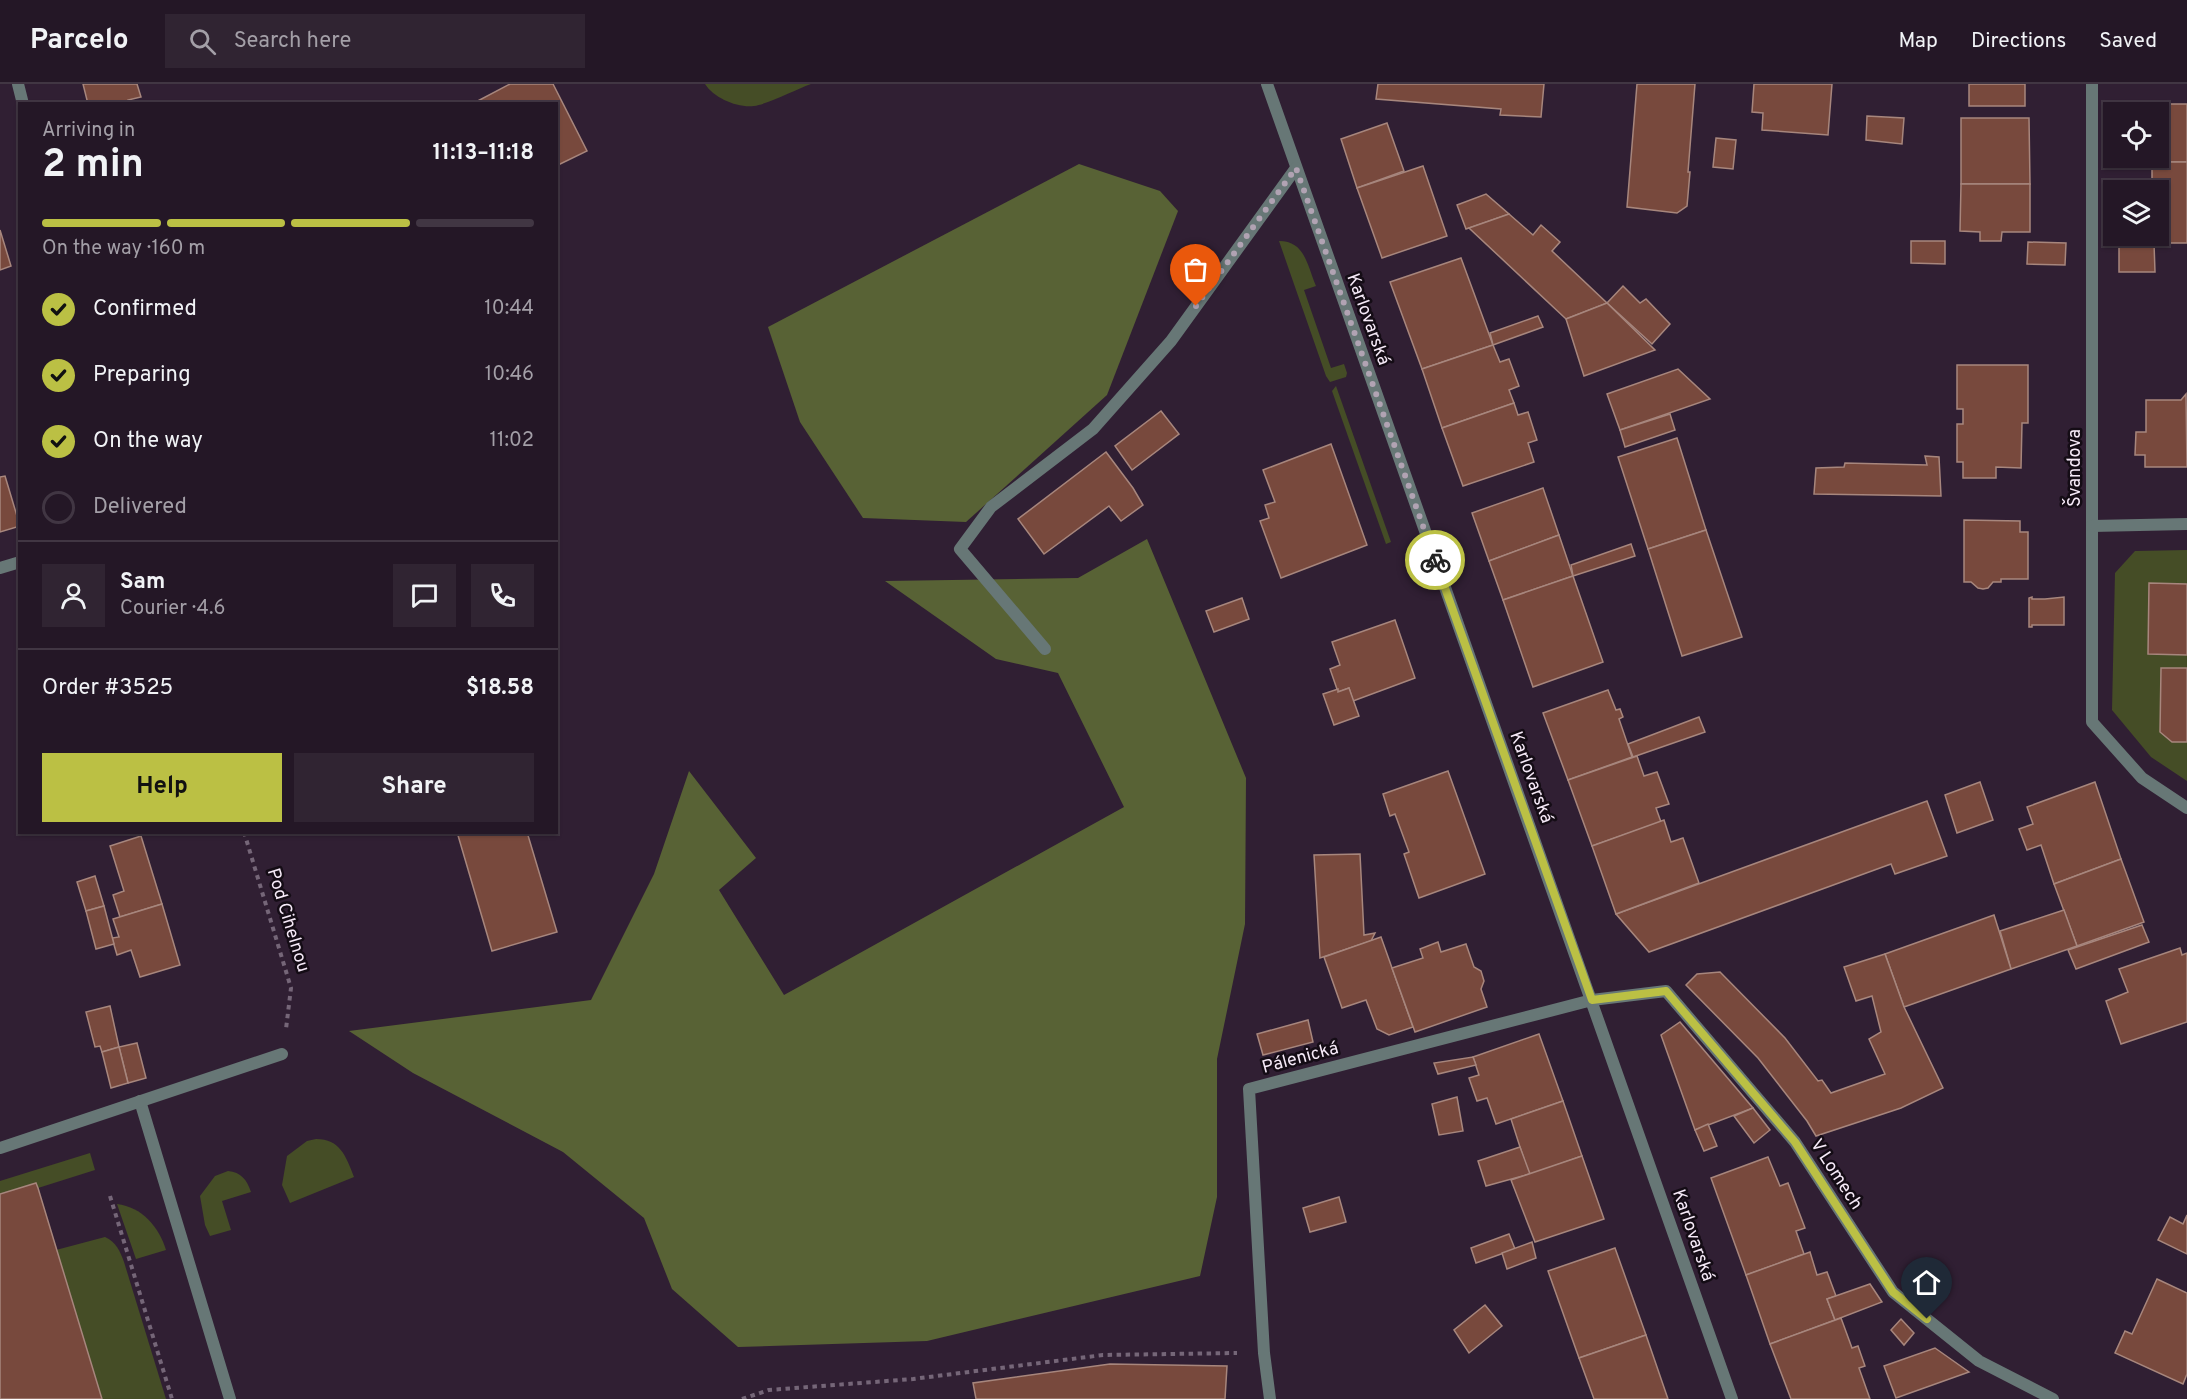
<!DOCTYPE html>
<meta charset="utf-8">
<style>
:root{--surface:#241726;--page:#302432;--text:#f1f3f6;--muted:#a39fa7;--line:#413643;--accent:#bbc044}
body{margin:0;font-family:Overpass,sans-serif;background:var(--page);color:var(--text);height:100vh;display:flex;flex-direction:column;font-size:22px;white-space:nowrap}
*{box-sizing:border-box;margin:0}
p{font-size:20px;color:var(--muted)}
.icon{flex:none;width:33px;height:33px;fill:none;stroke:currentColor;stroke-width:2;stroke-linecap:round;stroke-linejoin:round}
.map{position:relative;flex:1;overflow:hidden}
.drawer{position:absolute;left:18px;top:18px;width:540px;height:732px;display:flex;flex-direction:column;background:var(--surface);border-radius:0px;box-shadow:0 2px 4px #0004,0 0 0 2px var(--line)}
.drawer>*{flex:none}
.tools{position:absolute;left:2103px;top:18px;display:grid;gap:12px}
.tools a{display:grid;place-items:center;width:66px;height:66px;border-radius:0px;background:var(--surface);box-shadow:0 2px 4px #0004,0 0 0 2px var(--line);font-size:30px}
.pin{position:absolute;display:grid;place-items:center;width:51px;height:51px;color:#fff;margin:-62px -26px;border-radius:50% 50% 50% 0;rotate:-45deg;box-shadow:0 0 6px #0007}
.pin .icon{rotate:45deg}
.courier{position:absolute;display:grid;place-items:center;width:60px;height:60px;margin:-30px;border:4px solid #bbc044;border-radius:50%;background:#fff;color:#222;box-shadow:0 2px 8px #0007}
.summary em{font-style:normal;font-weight:700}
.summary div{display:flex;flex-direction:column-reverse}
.summary{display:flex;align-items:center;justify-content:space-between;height:102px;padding:0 24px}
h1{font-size:39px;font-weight:700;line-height:45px}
.bar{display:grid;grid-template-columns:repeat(4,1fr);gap:9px 6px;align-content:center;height:72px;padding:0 24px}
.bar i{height:8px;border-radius:4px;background:var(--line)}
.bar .selected{background:var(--accent)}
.bar p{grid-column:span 4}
.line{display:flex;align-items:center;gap:15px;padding:0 24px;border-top:2px solid var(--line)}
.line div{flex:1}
.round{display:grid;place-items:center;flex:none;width:63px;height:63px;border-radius:0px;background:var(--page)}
ol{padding:0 24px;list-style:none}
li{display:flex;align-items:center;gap:18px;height:66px}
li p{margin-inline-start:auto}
li .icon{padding:6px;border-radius:50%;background:var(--accent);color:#111;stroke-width:4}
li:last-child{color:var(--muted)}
li i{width:33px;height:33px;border:3px solid var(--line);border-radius:50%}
.action{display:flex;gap:12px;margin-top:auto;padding:12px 24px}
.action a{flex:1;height:69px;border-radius:0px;background:var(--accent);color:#111;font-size:24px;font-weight:700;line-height:69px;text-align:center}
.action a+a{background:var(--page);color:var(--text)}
header{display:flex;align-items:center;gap:36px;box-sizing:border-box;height:84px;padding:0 30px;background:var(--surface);border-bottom:2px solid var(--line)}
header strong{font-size:28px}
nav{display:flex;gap:33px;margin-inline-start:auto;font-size:21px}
.search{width:420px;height:54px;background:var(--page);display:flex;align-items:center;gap:15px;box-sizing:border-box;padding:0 21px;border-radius:0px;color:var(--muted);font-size:22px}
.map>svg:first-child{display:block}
</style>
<header>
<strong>Parcelo</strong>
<div class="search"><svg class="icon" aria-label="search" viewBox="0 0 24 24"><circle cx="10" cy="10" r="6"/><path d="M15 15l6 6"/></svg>Search here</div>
<nav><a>Map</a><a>Directions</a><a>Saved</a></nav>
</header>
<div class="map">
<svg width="2187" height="1315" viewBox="0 0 2187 1315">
<rect width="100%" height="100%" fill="#301f33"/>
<g fill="#454d26">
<path d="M705,0H811C797,5 768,20 754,22C737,24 714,14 705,0Z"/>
<path d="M1279,157C1305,157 1307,181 1316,202L1304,206L1331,284L1344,280L1347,289L1346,293L1330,298L1326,292Z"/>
<polygon points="1336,302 1391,458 1386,460 1332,307"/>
<polygon points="2187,466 2187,697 2151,673 2112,626 2115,489 2135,467"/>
<path d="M316,1055C340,1055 346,1072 354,1093L290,1119L282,1101L287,1072L307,1057Z"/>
<polygon points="90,1069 95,1086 38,1104 0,1110 0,1097"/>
<path d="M228,1087C241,1088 247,1096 251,1108L222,1117L231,1146L210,1152L205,1141L200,1112L215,1092Z"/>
<path d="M117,1120C142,1123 159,1143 166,1166L136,1175Z"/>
<path d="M105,1153C116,1158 120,1167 124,1178L166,1315H102L56,1166Z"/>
</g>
<g fill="#586235">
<polygon points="1079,80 1160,107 1178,127 1107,311 966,438 863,434 800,338 768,243"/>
<polygon points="1147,455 1246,694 1245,840 1217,975 1217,1113 1200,1192 927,1257 738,1263 672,1205 644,1134 563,1068 413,989 349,947 591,916 654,790 689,687 756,774 719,806 784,911 1124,723 1058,589 996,575 885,497 1078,494"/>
</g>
<g fill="#78493d" stroke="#a7867d" stroke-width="1.5">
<polygon points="83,0 137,0 141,13 128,16 129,20 88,20"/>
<polygon points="510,0 553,0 587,67 556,82 556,20 472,20"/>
<polygon points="1378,0 1544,0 1541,33 1500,31 1501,25 1376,15"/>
<polygon points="1637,0 1695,0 1688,88 1690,88 1687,122 1677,129 1627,123"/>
<polygon points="1754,0 1832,0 1828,51 1762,46 1763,29 1752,28"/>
<rect x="1969" y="0" width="56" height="22"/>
<polygon points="2152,20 2187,20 2187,78 2131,78 2131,74 2158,74 2158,28 2152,28"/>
<polygon points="1867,32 1904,34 1902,60 1866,56"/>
<polygon points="1961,34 2029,34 2030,100 1961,100"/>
<polygon points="1387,39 1404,87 1357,104 1341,55"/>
<polygon points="1716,54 1736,56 1733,85 1713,83"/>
<polygon points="2152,78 2187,78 2187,159 2154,159 2155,188 2119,188 2119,152 2158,152 2158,106 2152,106"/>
<polygon points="1423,82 1447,152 1382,174 1357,104"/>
<polygon points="1961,100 2030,100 2030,148 2002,148 2001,157 1980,157 1980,148 1960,147"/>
<polygon points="1486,110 1509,130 1466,145 1457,121"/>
<polygon points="1509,130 1533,151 1541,141 1560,158 1552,167 1607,219 1566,235 1469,144"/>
<polygon points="0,146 11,182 0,186"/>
<polygon points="1911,157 1945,157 1945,180 1911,179"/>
<polygon points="2028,158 2066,159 2065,181 2027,180"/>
<polygon points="1461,174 1493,261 1422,285 1390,198"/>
<polygon points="1623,202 1640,219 1646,215 1670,240 1652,260 1607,219"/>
<polygon points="1607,219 1655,266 1584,292 1566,235"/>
<polygon points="1538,232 1543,243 1493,261 1490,249"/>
<polygon points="1493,261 1500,278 1509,275 1519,302 1509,306 1514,319 1442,344 1422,285"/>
<polygon points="1957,281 2028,281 2028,339 2022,339 2021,384 1996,383 1996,394 1963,394 1963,378 1957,378 1957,340 1963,340 1963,325 1957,325"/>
<polygon points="1678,285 1710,315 1620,346 1607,310"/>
<polygon points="2186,310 2187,383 2145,383 2145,371 2135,371 2136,348 2146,348 2146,316 2181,316"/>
<polygon points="1514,319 1518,331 1528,328 1537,356 1528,359 1534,378 1463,402 1442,344"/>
<polygon points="1161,327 1179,350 1132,386 1115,362"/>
<polygon points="1670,330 1675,346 1625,363 1620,346"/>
<polygon points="1677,354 1706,446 1648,465 1618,373"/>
<polygon points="1331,360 1367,461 1281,494 1260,437 1269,434 1265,421 1275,418 1263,386"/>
<polygon points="1106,368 1133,404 1143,421 1121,437 1109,422 1044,470 1018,435"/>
<polygon points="1925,372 1939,373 1941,412 1814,410 1816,384 1844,383 1845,379 1927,381"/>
<polygon points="5,392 20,442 0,448 0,393"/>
<polygon points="1543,404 1559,451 1489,477 1472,429"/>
<polygon points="1964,436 2020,437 2020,448 2028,448 2028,495 2001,495 2001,498 1993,498 1988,504 1983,505 1978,504 1971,498 1964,498"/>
<polygon points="1706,446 1742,553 1682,572 1648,465"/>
<polygon points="1559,451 1573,492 1503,516 1489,477"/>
<polygon points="1631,460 1635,472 1573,492 1571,481"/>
<polygon points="1573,492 1603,578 1533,603 1503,516"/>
<polygon points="2149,499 2187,500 2187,571 2148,570"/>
<polygon points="2032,513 2032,515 2045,515 2064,513 2064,541 2032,541 2032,543 2029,543 2029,514"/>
<polygon points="1242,514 1249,535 1214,548 1206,527"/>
<polygon points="1395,536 1415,594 1353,617 1349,604 1338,608 1330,585 1340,581 1332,558"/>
<polygon points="2161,584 2187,584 2187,658 2172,658 2160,648"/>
<polygon points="1349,604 1359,632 1334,641 1323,610 1338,605 1338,608"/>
<polygon points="1608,606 1616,626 1620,625 1623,633 1619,635 1632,673 1568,696 1543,629"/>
<polygon points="1699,633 1705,648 1633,673 1628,660"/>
<polygon points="1637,672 1644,692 1657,688 1669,720 1656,724 1661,738 1592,762 1568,696"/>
<polygon points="1448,687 1485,790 1419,814 1404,770 1409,768 1395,730 1390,732 1383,710"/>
<polygon points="1980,698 1993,736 1957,749 1945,711"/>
<polygon points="2095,698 2121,775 2054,800 2041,761 2027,766 2019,745 2033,740 2027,723"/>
<polygon points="1927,717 1947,772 1895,790 1891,780 1649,868 1616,830"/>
<polygon points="1664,736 1671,758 1683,754 1699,799 1616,830 1592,762"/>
<polygon points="457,748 527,748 557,848 492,867"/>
<polygon points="141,752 162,820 120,833 113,811 124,807 110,762"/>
<polygon points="1360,770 1364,851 1375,849 1371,857 1320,874 1314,771"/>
<polygon points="2121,775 2144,838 2077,862 2054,800"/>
<polygon points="95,792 104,822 86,827 77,798"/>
<polygon points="162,820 180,881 140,893 131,866 117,871 112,854 119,853 113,835"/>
<polygon points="104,822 114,860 96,865 86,827"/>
<polygon points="2064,826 2077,862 2011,885 2000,847"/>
<polygon points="1994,831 2011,885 1904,923 1885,870"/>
<polygon points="2142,841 2149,858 2076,885 2068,866"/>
<polygon points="1381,853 1413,943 1389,951 1377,945 1366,916 1342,924 1324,873"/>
<polygon points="1438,858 1441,868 1466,860 1474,883 1481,887 1484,897 1481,905 1487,923 1415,948 1392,884 1423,874 1420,865"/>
<polygon points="2180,864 2182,871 2187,869 2187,938 2121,960 2106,917 2128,908 2119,885"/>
<polygon points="1885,870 1904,923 1943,1004 1901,1024 1816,1052 1807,1037 1758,974 1686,901 1697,890 1720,888 1785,954 1818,997 1822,996 1831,1009 1885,990 1869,955 1881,948 1872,912 1856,917 1844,883"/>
<polygon points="110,922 119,963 102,968 100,962 95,963 86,928"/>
<polygon points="1308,936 1313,958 1263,971 1257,950"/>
<polygon points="1680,938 1753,1024 1695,1046 1661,951"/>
<polygon points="1539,950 1563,1017 1496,1040 1487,1014 1477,1017 1469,994 1479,991 1473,973"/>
<polygon points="137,959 146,994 128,999 119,963"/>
<polygon points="119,963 128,999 111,1004 102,968"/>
<polygon points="1473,973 1476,981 1438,990 1434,979"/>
<polygon points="1457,1013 1463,1047 1439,1051 1432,1020"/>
<polygon points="1563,1017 1582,1072 1529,1091 1511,1035"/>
<polygon points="1753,1024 1770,1046 1754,1059 1734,1032"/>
<polygon points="1708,1040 1717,1062 1704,1067 1695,1046"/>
<polygon points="1520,1063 1530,1090 1486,1102 1478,1077"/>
<polygon points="1582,1072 1604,1135 1535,1158 1511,1096"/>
<polygon points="1768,1073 1780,1102 1788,1099 1805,1144 1796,1147 1804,1170 1746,1191 1711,1094"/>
<polygon points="36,1099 38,1104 102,1315 0,1315 0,1110"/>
<polygon points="1339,1113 1346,1138 1310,1148 1303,1124"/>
<polygon points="2187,1131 2187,1170 2158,1156 2170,1133 2183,1140"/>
<polygon points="1509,1150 1515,1165 1476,1179 1471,1164"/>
<polygon points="1532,1158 1536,1174 1507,1185 1502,1169"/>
<polygon points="1615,1164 1646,1251 1579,1274 1548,1187"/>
<polygon points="1810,1168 1817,1191 1827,1188 1836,1212 1827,1215 1835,1236 1770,1260 1746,1191"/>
<polygon points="2157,1195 2187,1209 2187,1290 2183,1300 2115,1269 2125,1247 2132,1250"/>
<polygon points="1870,1200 1882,1218 1835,1236 1827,1215"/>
<polygon points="1485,1221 1502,1242 1469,1269 1454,1246"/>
<polygon points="1841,1234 1852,1264 1858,1262 1865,1282 1859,1284 1870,1315 1791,1315 1770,1260"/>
<polygon points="1901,1235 1914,1249 1904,1261 1891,1246"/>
<polygon points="1646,1251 1668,1315 1594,1315 1579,1274"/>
<polygon points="1935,1264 1969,1288 1896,1314 1884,1282"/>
<polygon points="1110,1280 1227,1282 1225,1315 976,1315 973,1299"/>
</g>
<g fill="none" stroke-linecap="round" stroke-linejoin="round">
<g stroke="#756678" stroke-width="4" stroke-dasharray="4.5 4.5" stroke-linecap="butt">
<polyline points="244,748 291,904 286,945"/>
<polyline points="110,1112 172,1315"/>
<polyline points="742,1315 769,1306 913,1295 1103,1271 1237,1269"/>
</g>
<g stroke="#677776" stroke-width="12">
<polyline points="140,1017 230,1315"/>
<polyline points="0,1064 282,970"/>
</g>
<g stroke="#677776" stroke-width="12">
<polyline points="18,0 23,20"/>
<polyline points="1267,0 1732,1315"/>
<polyline points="2092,0 2092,638 2142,694 2187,724"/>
<polyline points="2092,442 2187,440"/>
<polyline points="0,484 20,478"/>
<polyline points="1045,565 960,465 991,423 1093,345 1171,257 1296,84"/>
<polyline points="1270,1315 1264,1269 1249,1005 1592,916 1666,907 1795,1058 1893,1208 1979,1277 2053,1315"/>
</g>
</g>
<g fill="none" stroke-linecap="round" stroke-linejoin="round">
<polyline stroke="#b1a3b3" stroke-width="6" stroke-dasharray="0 10.8" points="1196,222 1296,84 1435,476"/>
<polyline stroke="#bbc044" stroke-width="8" points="1435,476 1592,916 1666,907 1795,1058 1893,1208 1927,1235"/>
</g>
<g text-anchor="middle" stroke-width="5" stroke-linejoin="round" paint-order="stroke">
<g font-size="18" fill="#f6eaf8" stroke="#140c15">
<text transform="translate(1369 235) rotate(70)" y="6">Karlovarská</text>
<text transform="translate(2074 384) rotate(-90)" y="6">Švandova</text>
<text transform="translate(1532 693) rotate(70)" y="6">Karlovarská</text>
<text transform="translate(289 836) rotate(73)" y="6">Pod Cihelnou</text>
<text transform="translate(1300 973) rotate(-15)" y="6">Pálenická</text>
<text transform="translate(1837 1090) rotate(57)" y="6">V Lomech</text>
<text transform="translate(1694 1151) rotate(71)" y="6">Karlovarská</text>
</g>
</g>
</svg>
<div class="tools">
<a><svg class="icon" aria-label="locate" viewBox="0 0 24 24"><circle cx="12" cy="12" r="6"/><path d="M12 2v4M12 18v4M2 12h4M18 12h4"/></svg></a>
<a><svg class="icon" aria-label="layers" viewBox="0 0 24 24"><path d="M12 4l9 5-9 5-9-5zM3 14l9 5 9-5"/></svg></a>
</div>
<div class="pin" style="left:1196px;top:222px;background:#ea580c"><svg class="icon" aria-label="bag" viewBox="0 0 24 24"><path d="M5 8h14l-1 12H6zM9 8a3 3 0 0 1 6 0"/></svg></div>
<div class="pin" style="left:1927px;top:1235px;background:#1f2937"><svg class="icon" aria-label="home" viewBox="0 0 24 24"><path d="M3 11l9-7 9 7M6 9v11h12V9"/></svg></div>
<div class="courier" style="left:1435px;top:476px"><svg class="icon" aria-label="bike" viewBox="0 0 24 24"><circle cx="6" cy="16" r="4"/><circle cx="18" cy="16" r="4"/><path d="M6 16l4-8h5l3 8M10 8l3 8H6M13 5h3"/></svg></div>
<section class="drawer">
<div class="summary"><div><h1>2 min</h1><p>Arriving in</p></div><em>11:13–11:18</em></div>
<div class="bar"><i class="selected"></i><i class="selected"></i><i class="selected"></i><i></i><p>On the way · 160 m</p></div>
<ol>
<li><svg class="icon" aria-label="check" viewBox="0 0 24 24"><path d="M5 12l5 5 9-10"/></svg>Confirmed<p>10:44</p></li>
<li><svg class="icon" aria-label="check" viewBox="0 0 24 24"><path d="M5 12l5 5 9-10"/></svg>Preparing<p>10:46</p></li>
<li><svg class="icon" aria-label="check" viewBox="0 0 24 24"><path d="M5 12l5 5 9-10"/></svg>On the way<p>11:02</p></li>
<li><i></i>Delivered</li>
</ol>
<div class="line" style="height:108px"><a class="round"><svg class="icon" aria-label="person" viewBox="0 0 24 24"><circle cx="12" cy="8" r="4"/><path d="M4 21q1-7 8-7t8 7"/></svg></a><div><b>Sam</b><p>Courier · 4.6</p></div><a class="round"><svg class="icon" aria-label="chat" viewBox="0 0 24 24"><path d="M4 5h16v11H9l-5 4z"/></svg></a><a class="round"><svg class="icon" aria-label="phone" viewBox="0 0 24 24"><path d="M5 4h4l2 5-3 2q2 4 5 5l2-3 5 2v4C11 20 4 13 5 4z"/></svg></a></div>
<div class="line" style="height:78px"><div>Order #3525</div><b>$18.58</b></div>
<div class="action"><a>Help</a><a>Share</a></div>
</section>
</div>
